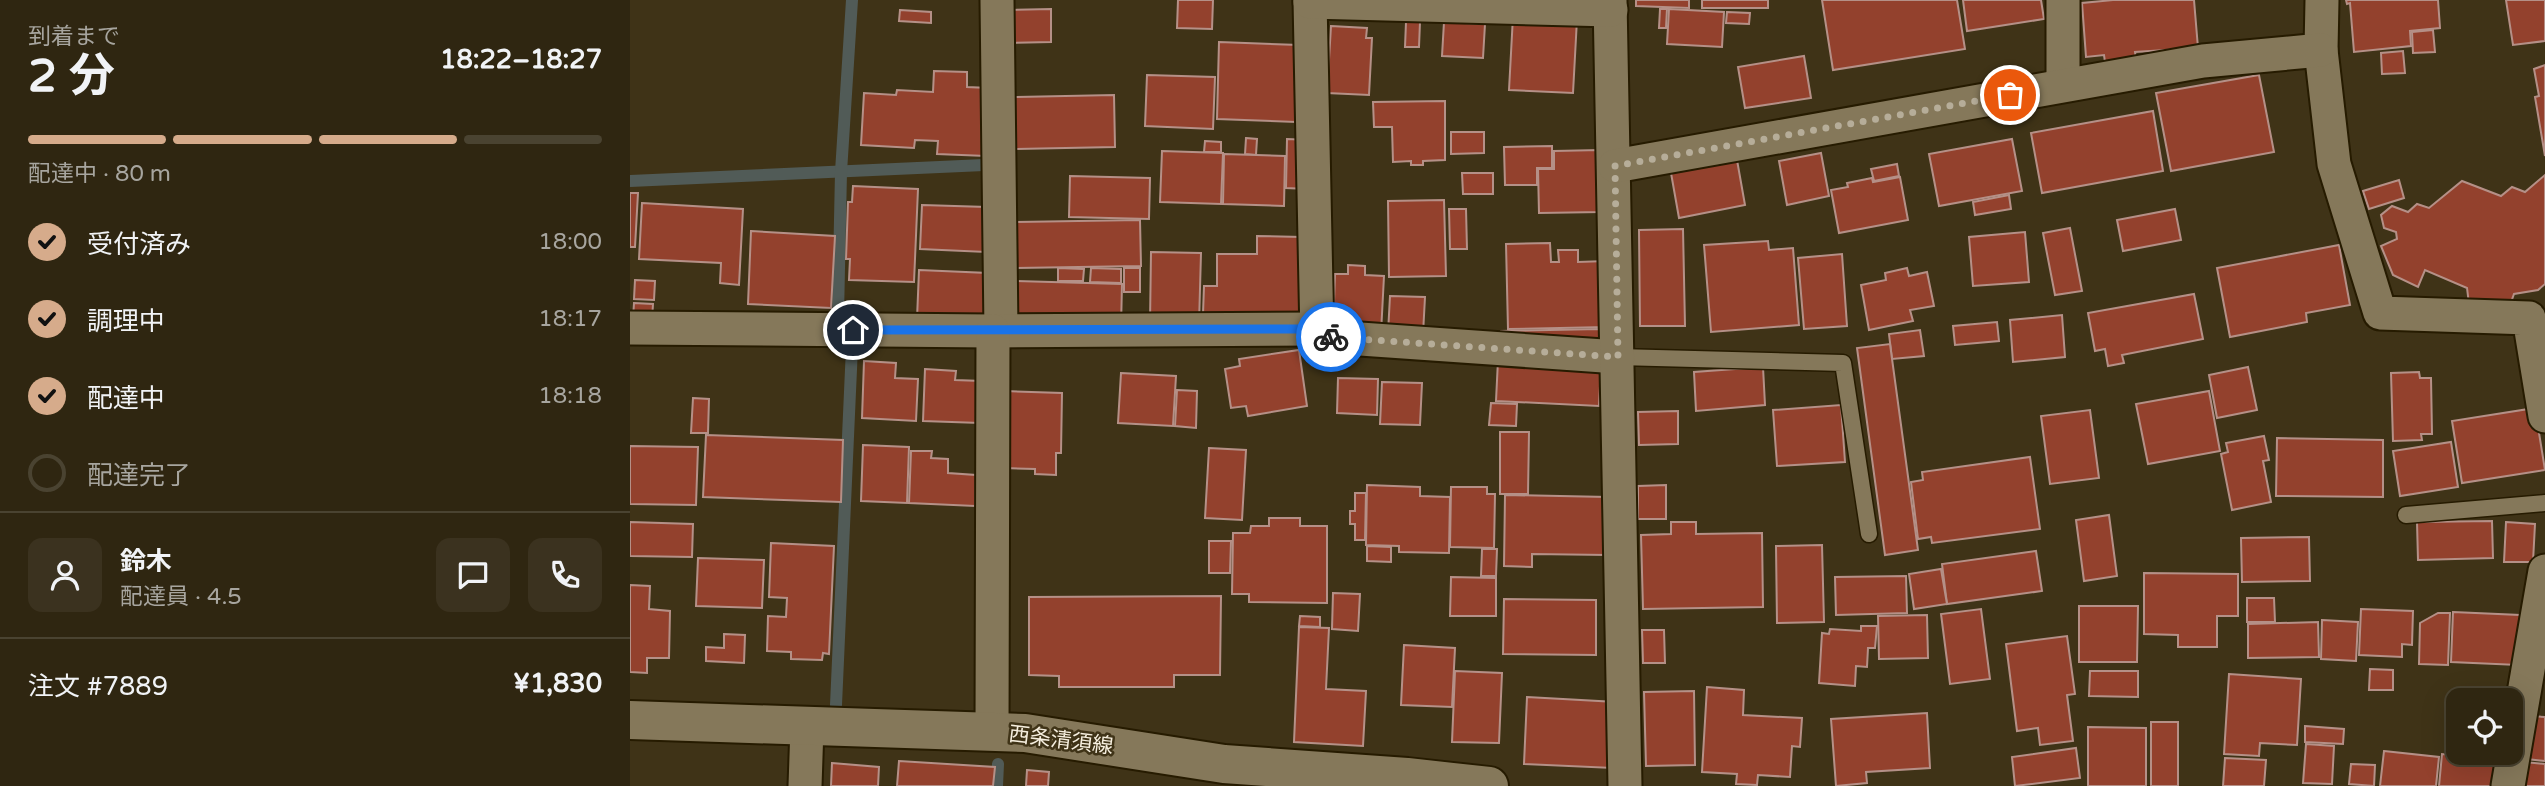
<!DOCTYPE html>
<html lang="ja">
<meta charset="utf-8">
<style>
:root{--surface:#2f2611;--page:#3b321f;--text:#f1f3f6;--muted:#a7a59f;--line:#4a4331;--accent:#d6ab8b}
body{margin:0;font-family:"Varela Round","Noto Sans JP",sans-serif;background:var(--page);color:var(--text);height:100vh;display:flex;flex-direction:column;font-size:26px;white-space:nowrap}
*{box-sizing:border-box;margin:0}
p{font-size:23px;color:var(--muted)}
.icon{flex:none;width:38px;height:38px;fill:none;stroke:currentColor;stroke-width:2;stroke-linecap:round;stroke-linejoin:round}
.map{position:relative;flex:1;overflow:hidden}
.panel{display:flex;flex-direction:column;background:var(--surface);width:630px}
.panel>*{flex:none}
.controls{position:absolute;left:1816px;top:688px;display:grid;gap:14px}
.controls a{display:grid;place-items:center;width:77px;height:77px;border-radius:14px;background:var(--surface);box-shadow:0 7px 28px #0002,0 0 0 2px var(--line);font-size:35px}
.pin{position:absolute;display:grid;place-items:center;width:60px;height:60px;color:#fff;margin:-30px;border:4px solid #fff;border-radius:50%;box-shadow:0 2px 7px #0007}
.courier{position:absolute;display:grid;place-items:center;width:70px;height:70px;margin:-35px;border:5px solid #1a73e8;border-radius:50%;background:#fff;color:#222;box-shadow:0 2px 9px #0007}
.head em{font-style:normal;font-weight:700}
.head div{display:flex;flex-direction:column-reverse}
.head{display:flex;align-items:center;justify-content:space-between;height:119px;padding:0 28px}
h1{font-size:46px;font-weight:700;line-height:52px}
.bar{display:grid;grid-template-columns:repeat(4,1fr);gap:10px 7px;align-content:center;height:84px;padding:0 28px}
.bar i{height:9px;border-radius:5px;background:var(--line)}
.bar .on{background:var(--accent)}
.bar p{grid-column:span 4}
.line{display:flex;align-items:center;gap:18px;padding:0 28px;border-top:2px solid var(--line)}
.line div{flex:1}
.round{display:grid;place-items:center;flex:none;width:74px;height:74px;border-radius:14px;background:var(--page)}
ol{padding:0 28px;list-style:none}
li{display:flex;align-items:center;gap:21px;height:77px}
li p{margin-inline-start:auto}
li .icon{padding:7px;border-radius:50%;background:var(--accent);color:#111;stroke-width:4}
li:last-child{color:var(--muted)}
li i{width:38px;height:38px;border:4px solid var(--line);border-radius:50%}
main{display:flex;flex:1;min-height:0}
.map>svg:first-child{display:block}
</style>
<main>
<section class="panel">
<div class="head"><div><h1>2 分</h1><p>到着まで</p></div><em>18:22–18:27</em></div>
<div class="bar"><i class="on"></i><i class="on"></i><i class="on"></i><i></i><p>配達中 · 80 m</p></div>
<ol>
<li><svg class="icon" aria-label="check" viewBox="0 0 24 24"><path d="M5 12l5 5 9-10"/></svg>受付済み<p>18:00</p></li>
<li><svg class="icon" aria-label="check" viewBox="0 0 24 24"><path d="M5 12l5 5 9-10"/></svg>調理中<p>18:17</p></li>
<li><svg class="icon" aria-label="check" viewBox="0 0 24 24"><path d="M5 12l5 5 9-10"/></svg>配達中<p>18:18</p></li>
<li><i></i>配達完了</li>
</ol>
<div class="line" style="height:126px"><a class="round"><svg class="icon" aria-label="person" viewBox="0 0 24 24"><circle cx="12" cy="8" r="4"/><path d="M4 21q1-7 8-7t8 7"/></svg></a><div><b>鈴木</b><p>配達員 · 4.5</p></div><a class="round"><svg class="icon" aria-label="chat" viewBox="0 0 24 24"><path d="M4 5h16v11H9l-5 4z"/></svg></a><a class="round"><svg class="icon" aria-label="phone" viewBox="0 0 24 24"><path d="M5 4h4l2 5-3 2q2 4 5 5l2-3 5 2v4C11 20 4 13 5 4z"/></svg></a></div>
<div class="line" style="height:91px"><div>注文 #7889</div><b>¥1,830</b></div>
</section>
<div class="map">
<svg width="1915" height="786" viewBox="0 0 1915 786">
<rect width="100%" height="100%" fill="#3f3317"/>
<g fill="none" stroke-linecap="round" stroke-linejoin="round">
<g stroke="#515b57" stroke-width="12">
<polyline points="0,181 354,165"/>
<polyline points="208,316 211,172 222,0"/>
<polyline points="206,705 222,347"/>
<polyline points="367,786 368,764"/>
</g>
</g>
<g fill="#93412d" stroke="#b59087" stroke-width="2">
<polygon points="548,0 583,0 582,29 547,28"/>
<polygon points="1006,0 1059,0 1059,8 1006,6"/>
<rect x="1072" y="0" width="66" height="8"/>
<polygon points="1192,0 1327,0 1335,49 1203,70"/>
<polygon points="1333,0 1411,0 1414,19 1337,31"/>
<polygon points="1483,0 1564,0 1568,48 1505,52 1506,59 1475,62 1474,55 1456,57 1452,3"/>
<polygon points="1716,0 1808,0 1810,28 1780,31 1781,46 1724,52 1720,3 1717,4"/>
<polygon points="1876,0 1915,0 1915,41 1883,45"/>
<polygon points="421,9 421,42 380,43 380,10"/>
<polygon points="1030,9 1037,9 1036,28 1029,28"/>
<polygon points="1039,9 1094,12 1092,47 1037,44"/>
<polygon points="270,10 301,12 301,23 269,21"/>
<polygon points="1097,12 1120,13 1119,24 1096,23"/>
<polygon points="883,16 947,19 943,93 879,90"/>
<polygon points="776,22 790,22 789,47 775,47"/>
<polygon points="814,22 855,24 853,58 812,56"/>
<polygon points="701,26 737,28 736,38 742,38 739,95 697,93"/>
<polygon points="1803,30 1805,52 1783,53 1782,32"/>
<polygon points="589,42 669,45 666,122 587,119"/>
<polygon points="1773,51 1775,73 1752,74 1751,53"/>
<polygon points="1174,56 1181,98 1115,108 1108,67"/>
<polygon points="1915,65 1915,156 1905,97 1909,96 1904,69"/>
<polygon points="304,71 337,72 337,87 359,88 356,156 307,154 308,141 285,140 284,148 231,145 234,93 266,95 267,90 303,92"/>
<polygon points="517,75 585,77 583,129 515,126"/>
<polygon points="1629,75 1644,152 1541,171 1526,93"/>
<polygon points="484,95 485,147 384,149 383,97"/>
<polygon points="815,101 815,160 793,161 793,165 781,165 781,161 763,162 762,127 744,127 743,102"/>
<polygon points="1523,111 1533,171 1412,193 1401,133"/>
<polygon points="821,132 854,132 854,153 821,154"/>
<polygon points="616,138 627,139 626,155 615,154"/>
<polygon points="657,139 679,140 677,189 656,188"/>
<polygon points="1382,139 1392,191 1309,206 1299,154"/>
<polygon points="575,141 591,142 591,152 574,152"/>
<polygon points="922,146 922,168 907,168 907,185 875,185 874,147"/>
<polygon points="970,150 971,212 909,213 908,169 924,169 924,151"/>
<polygon points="532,151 593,153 591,204 530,202"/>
<polygon points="1191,153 1199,196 1157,205 1149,161"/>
<polygon points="594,154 655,156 654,206 593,204"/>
<polygon points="1107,160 1115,205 1049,218 1041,173"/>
<polygon points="1267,164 1269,176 1244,181 1241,169"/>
<polygon points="832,173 863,173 863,194 833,194"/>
<polygon points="1915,175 1915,284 1908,290 1884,294 1879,308 1839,304 1837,288 1795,270 1788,287 1763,275 1751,246 1767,239 1766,232 1754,228 1751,215 1762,206 1778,212 1787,204 1799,208 1832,181 1871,196 1882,187 1895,192"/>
<polygon points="440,176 520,178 519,219 439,217"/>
<polygon points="1270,177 1278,220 1209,233 1201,190 1218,187 1217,183 1242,178 1243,182"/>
<polygon points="1769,180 1774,198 1739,209 1733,191"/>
<polygon points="223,186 288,189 284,282 219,280 220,259 216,259 218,202 222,202"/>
<polygon points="0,193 8,193 5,247 0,247"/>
<polygon points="1379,195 1381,209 1345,215 1343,202"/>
<polygon points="814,200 816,276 759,277 758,201"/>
<polygon points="12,203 113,209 109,285 90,283 91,263 9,259"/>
<polygon points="292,205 357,207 356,252 290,249"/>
<polygon points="819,209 836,209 837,249 820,249"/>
<polygon points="1545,209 1551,240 1493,251 1487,220"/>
<polygon points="510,220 511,266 384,268 383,222"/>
<polygon points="1440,228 1452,291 1425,295 1413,233"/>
<polygon points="1053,229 1055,326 1010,326 1009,230"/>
<polygon points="121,231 205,236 201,308 118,304"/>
<polygon points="1395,232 1399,282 1343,286 1339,237"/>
<polygon points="627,236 672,237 674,316 573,314 574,286 587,286 587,254 627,254"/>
<polygon points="1138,241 1139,250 1163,248 1169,325 1081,332 1074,245"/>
<polygon points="920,243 921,262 929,262 928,250 948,250 948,262 976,261 977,327 878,329 876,244"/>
<polygon points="1709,245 1720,305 1676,313 1677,322 1600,337 1587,268"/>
<polygon points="521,252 571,253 569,324 520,323"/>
<polygon points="1212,254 1217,326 1174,329 1168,258"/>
<polygon points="718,265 735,266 735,275 754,276 751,333 703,332 705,274 718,274"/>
<polygon points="428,268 454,269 453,281 428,281"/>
<polygon points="461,268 491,269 491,283 460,282"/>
<rect x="494" y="268" width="16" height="24"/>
<polygon points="1277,268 1279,276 1297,272 1304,306 1280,310 1283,321 1239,330 1231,285 1256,280 1255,273"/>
<polygon points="289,270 358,273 356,322 287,319"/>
<polygon points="5,280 25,281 24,300 4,299"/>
<polygon points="385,281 492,284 491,327 384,325"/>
<polygon points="1564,294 1573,339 1492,355 1494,363 1478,366 1475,349 1465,351 1458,313"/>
<polygon points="760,296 795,297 793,334 758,333"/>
<polygon points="4,303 23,304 22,320 3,319"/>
<polygon points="1432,315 1435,357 1383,362 1380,320"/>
<polygon points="1367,322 1369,341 1325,345 1323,326"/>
<polygon points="970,329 970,346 871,342 871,331"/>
<polygon points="1290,330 1294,356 1262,359 1259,334"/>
<polygon points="1260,344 1288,550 1255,555 1227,348"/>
<polygon points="669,350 677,406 618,416 616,406 601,408 595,369 610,366 609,359"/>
<polygon points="868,360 971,366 969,406 866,401"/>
<polygon points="234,361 266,363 265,378 288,379 286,421 232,418"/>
<polygon points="1133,367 1135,405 1066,411 1064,372"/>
<polygon points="1618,367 1627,410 1587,418 1579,375"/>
<polygon points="295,369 326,371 325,380 352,381 350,423 293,421"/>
<polygon points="1789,372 1790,378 1801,378 1802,434 1791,434 1792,440 1763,441 1761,373"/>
<polygon points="491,373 546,376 543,426 488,423"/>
<polygon points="708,378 748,379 747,415 707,413"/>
<polygon points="752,382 792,383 790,425 750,424"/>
<polygon points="547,390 567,391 566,428 545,426"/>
<polygon points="375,391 432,393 431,453 426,453 426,475 405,474 405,469 374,468"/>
<polygon points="1579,391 1590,451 1518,464 1506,404"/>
<polygon points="63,398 79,399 78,433 61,433"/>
<polygon points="861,403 887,404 886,426 859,425"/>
<polygon points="1211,405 1215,462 1147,466 1143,410"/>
<polygon points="1905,408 1915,470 1832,483 1822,421"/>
<polygon points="1460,410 1469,478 1420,484 1411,416"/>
<polygon points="1048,411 1048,444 1009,445 1008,412"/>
<polygon points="870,432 899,432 898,494 870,494"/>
<polygon points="76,435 213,440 211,502 73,497"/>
<polygon points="1634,436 1639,460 1633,461 1641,502 1602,510 1591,454 1598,452 1596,443"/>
<polygon points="1647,438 1753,440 1753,497 1646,496"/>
<polygon points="1821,442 1828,487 1770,496 1763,451"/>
<polygon points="233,445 279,447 277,503 231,501"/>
<polygon points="0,446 68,447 66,505 0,504"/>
<polygon points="579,448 616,450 612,520 575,518"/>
<polygon points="281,451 302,451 301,458 318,459 318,473 346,475 345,506 279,503"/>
<polygon points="1400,457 1410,529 1302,543 1301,537 1288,539 1281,482 1293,480 1292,472"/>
<polygon points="737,485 790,487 790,496 820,497 819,553 769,552 769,546 736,545"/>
<polygon points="1036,485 1036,519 1008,519 1008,486"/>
<polygon points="821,487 857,487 857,494 865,494 864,548 820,547"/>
<polygon points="725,493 736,493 735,540 725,540 725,524 720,524 720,511 725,511"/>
<polygon points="875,495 978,497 977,555 902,554 902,567 874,566"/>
<polygon points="1479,515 1487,576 1454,581 1446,520"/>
<polygon points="639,518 670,518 670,526 697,526 697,603 619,602 619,594 602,594 603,533 620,533 621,526 639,526"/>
<polygon points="1862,521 1863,558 1788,560 1787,522"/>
<polygon points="0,522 63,524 62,557 0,556"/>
<polygon points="1041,522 1066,522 1066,534 1132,533 1133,607 1013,609 1011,535 1041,534"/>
<polygon points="1876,522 1905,524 1903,562 1874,562"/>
<polygon points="1679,537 1680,581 1612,582 1611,538"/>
<polygon points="579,541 601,541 600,573 579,573"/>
<polygon points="141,543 204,546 199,654 193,653 192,660 161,659 161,652 137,651 138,616 156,617 157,598 139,597"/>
<polygon points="1192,545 1194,622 1147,623 1146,546"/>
<polygon points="737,546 761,547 761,562 737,561"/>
<polygon points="852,549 867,549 866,576 851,576"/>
<polygon points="1406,551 1412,591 1317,604 1312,564"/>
<polygon points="68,558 134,560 132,608 66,606"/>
<polygon points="1311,569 1317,604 1284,609 1279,574"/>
<polygon points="1514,573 1608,574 1608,616 1587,616 1587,647 1548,647 1548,635 1514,634"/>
<polygon points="1276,576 1277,613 1206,615 1205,577"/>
<polygon points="821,577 866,578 866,616 820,616"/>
<polygon points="0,585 20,586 19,609 40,611 39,658 17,658 17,673 0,672"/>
<polygon points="703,593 730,594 728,631 702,629"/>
<polygon points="591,596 590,675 544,675 544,687 429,687 429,676 399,675 399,597"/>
<polygon points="1617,598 1644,598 1645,622 1617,622"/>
<polygon points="874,599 966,600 966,655 873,654"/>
<polygon points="1449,606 1508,606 1507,662 1449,662"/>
<polygon points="1351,609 1360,679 1320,684 1311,614"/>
<polygon points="1731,609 1783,611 1782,645 1772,644 1772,657 1729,655"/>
<polygon points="1823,612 1890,615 1888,665 1821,662"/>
<polygon points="1808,613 1820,613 1818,665 1789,664 1790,623"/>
<polygon points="1297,615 1298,658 1249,659 1248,616"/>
<polygon points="670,616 690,617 690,627 669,626"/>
<polygon points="1692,620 1728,622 1726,661 1691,659"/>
<polygon points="1688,622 1689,657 1618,658 1618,624"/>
<polygon points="1231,626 1247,626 1245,648 1238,648 1237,667 1226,666 1225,686 1189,683 1192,633 1199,634 1200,629 1231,631"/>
<polygon points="669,627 699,628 696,689 736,691 733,746 664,742"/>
<polygon points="1012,630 1034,630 1035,663 1013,663"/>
<polygon points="94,634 115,635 114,663 76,661 76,647 94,648"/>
<polygon points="1437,636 1445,694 1437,695 1443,741 1410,745 1408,728 1387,731 1376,644"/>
<polygon points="774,645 825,648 822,707 771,705"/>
<polygon points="1740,669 1763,670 1763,690 1739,690"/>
<polygon points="825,671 872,673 869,743 822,742"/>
<polygon points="1460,671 1508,671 1508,697 1459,696"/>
<polygon points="1599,674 1671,679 1667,745 1630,743 1629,756 1594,754"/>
<polygon points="1077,687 1114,690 1113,715 1172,718 1170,747 1162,746 1160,777 1128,775 1127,785 1106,784 1107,774 1072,772"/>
<polygon points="1064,691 1065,765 1016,766 1014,692"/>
<polygon points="897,697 986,702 983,768 894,764"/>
<polygon points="1297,713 1300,768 1236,772 1237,783 1206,786 1201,719"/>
<polygon points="1901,716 1915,717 1915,761 1897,759"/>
<rect x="1521" y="722" width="27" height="64"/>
<polygon points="1675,726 1714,729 1713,744 1675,742"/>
<polygon points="1458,727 1516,728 1516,786 1458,786"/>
<polygon points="1676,744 1704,746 1702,784 1673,783"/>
<polygon points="1446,748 1450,778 1385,786 1382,757"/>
<polygon points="1754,751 1809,757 1806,786 1750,786"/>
<polygon points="1861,752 1871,752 1868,786 1809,786 1812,754 1860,759"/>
<polygon points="1595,758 1636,760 1634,786 1593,786"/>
<polygon points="269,761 365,767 363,786 267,786"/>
<polygon points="1894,762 1915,764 1915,786 1892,786"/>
<polygon points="202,763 249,767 248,786 201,786"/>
<polygon points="1721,764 1745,765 1744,786 1719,784"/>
<polygon points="397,770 419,772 418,786 396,786"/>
</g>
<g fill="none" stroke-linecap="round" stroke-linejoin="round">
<g stroke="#261b00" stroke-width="19">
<g id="lane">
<polyline points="988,357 1213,363 1239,534"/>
<polyline points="1776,515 1915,503"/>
</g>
</g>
<g stroke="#261b00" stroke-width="37">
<g id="street">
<polyline points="367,0 371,331"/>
<polyline points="680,0 687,336 988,357"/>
<polyline points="980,0 995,786"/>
<polyline points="1692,0 1691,50 1704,164 1750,313 1899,318 1915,416"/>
<polyline points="680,2 981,10"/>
<polyline points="1433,85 1433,0"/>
<polyline points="985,166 1573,61 1691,50"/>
<polyline points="0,328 363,331 686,329"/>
<polyline points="362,732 363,331"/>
<polyline points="175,786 177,727"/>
<polyline points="1878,786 1915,571"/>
</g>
</g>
<g stroke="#261b00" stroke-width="42">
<polyline id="secondary" points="0,720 395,733 594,764 777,777 859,786"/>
</g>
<use href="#lane" stroke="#85785a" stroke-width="16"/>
<use href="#street" stroke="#85785a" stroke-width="33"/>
<use href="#secondary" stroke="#85785a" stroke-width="38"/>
</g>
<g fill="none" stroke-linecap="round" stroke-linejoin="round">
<polyline stroke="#b6ad99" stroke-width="7" stroke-dasharray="0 12.6" points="701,337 988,357 985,166 1380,95"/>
<polyline stroke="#1a73e8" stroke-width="9" points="223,330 686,329 687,336 701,337"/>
</g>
<g text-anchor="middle" stroke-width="5" stroke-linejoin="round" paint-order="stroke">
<g font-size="21" fill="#f6efdf" stroke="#3f3317">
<text transform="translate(431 740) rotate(7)" y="7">西条清須線</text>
</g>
</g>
</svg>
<div class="controls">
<a><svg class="icon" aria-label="locate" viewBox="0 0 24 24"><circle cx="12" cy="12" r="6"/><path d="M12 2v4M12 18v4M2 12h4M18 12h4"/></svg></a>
</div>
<div class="pin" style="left:1380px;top:95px;background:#ea580c"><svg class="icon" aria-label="bag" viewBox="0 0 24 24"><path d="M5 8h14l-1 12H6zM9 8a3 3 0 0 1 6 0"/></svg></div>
<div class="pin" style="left:223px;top:330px;background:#1f2937"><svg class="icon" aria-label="home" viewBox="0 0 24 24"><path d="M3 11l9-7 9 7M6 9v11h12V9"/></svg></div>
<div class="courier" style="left:701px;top:337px"><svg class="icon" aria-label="bike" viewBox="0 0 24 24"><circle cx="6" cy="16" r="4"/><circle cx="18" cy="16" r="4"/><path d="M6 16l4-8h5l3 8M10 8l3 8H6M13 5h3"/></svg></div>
</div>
</main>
